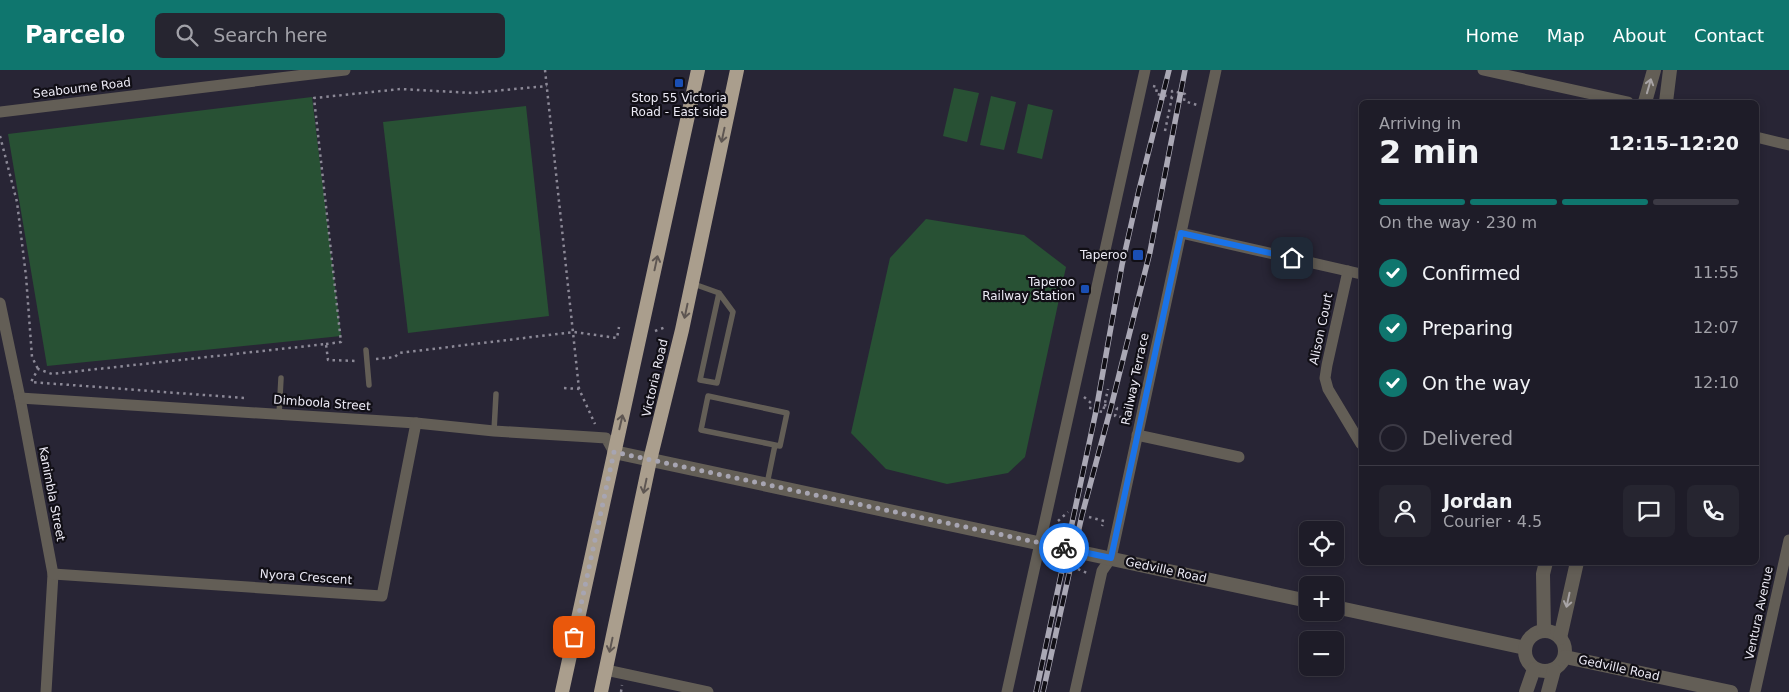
<!DOCTYPE html>
<meta charset="utf-8">
<style>
:root{--surface:#1e1c28;--page:#262530;--text:#f1f3f6;--muted:#a1a1a8;--line:#3c3a45;--accent:#0f766e}
body{margin:0;font-family:"DejaVu Sans",sans-serif;background:var(--page);color:var(--text);height:100vh;display:flex;flex-direction:column;font-size:19px;white-space:nowrap}
*{box-sizing:border-box;margin:0}
p{font-size:16px;color:var(--muted)}
.icon{flex:none;width:28px;height:28px;fill:none;stroke:currentColor;stroke-width:2;stroke-linecap:round;stroke-linejoin:round}
.map{position:relative;flex:1;overflow:hidden}
.sheet{position:absolute;left:1359px;top:30px;width:400px;height:465px;display:flex;flex-direction:column;background:var(--surface);border-radius:8px;box-shadow:0 2px 8px #0003,0 0 0 1px var(--line)}
.sheet>*{flex:none}
.tools{position:absolute;left:1299px;top:451px;display:grid;gap:10px}
.tools a{display:grid;place-items:center;width:45px;height:45px;border-radius:8px;background:var(--surface);box-shadow:0 2px 8px #0003,0 0 0 1px var(--line);font-size:25px}
.pin{position:absolute;display:grid;place-items:center;width:42px;height:42px;color:#fff;margin:-21px;border-radius:10px;box-shadow:0 2px 8px #0006}
.courier{position:absolute;display:grid;place-items:center;width:50px;height:50px;margin:-25px;border:4px solid #1a73e8;border-radius:50%;background:#fff;color:#222;box-shadow:0 1px 6px #0007}
.summary em{font-style:normal;font-weight:800}
.summary div{display:flex;flex-direction:column-reverse}
.summary{display:flex;align-items:center;justify-content:space-between;height:85px;padding:0 20px}
h1{font-size:32px;font-weight:800;line-height:38px}
.bar{display:grid;grid-template-columns:repeat(4,1fr);gap:8px 5px;align-content:center;height:60px;padding:0 20px}
.bar i{height:6px;border-radius:4px;background:var(--line)}
.bar .on{background:var(--accent)}
.bar p{grid-column:span 4}
.line{display:flex;align-items:center;gap:12px;padding:0 20px;border-top:1px solid var(--line)}
.line div{flex:1}
.round{display:grid;place-items:center;flex:none;width:52px;height:52px;border-radius:8px;background:var(--page)}
ol{padding:0 20px;list-style:none}
li{display:flex;align-items:center;gap:15px;height:55px}
li p{margin-inline-start:auto}
li .icon{padding:5px;border-radius:50%;background:var(--accent);color:#fff;stroke-width:4}
li:last-child{color:var(--muted)}
li i{width:28px;height:28px;border:2px solid var(--line);border-radius:50%}
header{display:flex;align-items:center;gap:30px;box-sizing:border-box;height:70px;padding:0 25px;background:var(--accent);color:#fff}
header strong{font-size:24px}
nav{display:flex;gap:28px;margin-inline-start:auto;font-size:18px}
.search{width:350px;height:45px;background:var(--page);display:flex;align-items:center;gap:12px;box-sizing:border-box;padding:0 18px;border-radius:8px;color:var(--muted);font-size:19px}
.map>svg:first-child{display:block}
</style>
<header>
<strong>Parcelo</strong>
<div class="search"><svg class="icon" aria-label="search" viewBox="0 0 24 24"><circle cx="10" cy="10" r="6"/><path d="M15 15l6 6"/></svg>Search here</div>
<nav><a>Home</a><a>Map</a><a>About</a><a>Contact</a></nav>
</header>
<div class="map">
<svg width="1789" height="622" viewBox="0 0 1789 622">
<rect width="100%" height="100%" fill="#282535"/>
<g fill="#285134">
<polygon points="954,18 979,23 967,72 943,66"/>
<polygon points="991,26 1016,32 1004,80 980,75"/>
<polygon points="312,27 341,266 47,296 8,64"/>
<polygon points="1028,34 1053,40 1042,89 1017,83"/>
<polygon points="526,36 549,246 408,263 383,52"/>
<polygon points="926,149 1024,165 1066,197 1025,387 1008,403 947,414 886,399 851,363 890,188"/>
</g>
<g fill="none" stroke-linecap="round" stroke-linejoin="round">
<g stroke="#8c8997" stroke-width="2.5" stroke-dasharray="2.5 4" stroke-linecap="butt">
<polyline points="545,0 579,319"/>
<polyline points="1153,16 1157,17 1156,24 1172,27"/>
<polyline points="1165,61 1172,27 1172,21 1185,24 1184,31 1197,35"/>
<polyline points="0,66 17,132 26,206 32,287 38,299"/>
<polyline points="655,261 666,257"/>
<polyline points="326,274 341,272 314,28 401,19 472,23 547,16"/>
<polyline points="376,289 395,287 399,283 574,262 617,268 619,257"/>
<polyline points="564,318 579,319 595,354"/>
<polyline points="1084,327 1091,333 1090,340 1103,342 1108,319"/>
<polyline points="244,328 31,312 38,299 52,304 326,274 328,290 358,291"/>
<polyline points="1104,335 1117,338 1115,346 1127,348 1128,343"/>
<polyline points="1089,447 1104,451 1102,456"/>
<polyline points="1058,451 1068,442"/>
<polyline points="1047,494 1058,495"/>
<polyline points="1078,499 1089,504"/>
<polyline points="621,622 622,615"/>
</g>
<g stroke="#635e56" stroke-width="5.5">
<polyline points="691,213 719,223 733,242 717,313 700,310 719,223"/>
<polyline points="366,280 369,315"/>
<polyline points="279,345 281,308"/>
<polyline points="494,361 496,324"/>
<polyline points="767,414 775,375 701,360 708,326 787,343 780,376 775,375"/>
</g>
<g stroke="#635e56" stroke-width="11">
<polyline points="1483,0 1628,32"/>
<polyline points="0,42 345,0"/>
<polyline points="1756,67 1789,75"/>
<polyline points="1181,163 1361,204"/>
<polyline points="1348,201 1327,295 1325,308 1328,319 1361,374"/>
<polyline points="0,233 20,328 53,504 46,622"/>
<polyline points="20,328 416,353 494,361 591,367 606,368 614,382"/>
<polyline points="1137,365 1239,387"/>
<polyline points="53,504 382,526 416,353"/>
<polyline points="606,600 708,622"/>
<polyline points="1007,622 1145,0"/>
<polyline points="1075,622 1102,501 1111,488 1216,0"/>
<polyline points="1755,622 1789,470"/>
</g>
<g stroke="#635e56" stroke-width="14">
<polyline points="1645,32 1654,0"/>
<polyline points="1666,32 1670,0"/>
<polyline points="614,382 1308,531"/>
<polyline points="1335,537 1525,578"/>
<circle cx="1545" cy="581" r="20"/>
<polyline points="1544,561 1543,504 1546,492"/>
<polyline points="1560,568 1577,492"/>
<polyline points="1565,587 1731,622"/>
<polyline points="1526,622 1534,599"/>
<polyline points="1548,622 1554,600"/>
</g>
<g stroke="#aa9e8d" stroke-width="14">
<polyline points="562,622 698,0"/>
<polyline points="601,622 650,390 682,260 737,0"/>
</g>
<g stroke="#aaa8b5" stroke-width="5.5">
<g id="rail">
<polyline points="1036,622 1096,341 1122,195 1139,120 1169,0"/>
<polyline points="1043,622 1082,445 1111,337 1150,182 1185,0"/>
</g>
</g>
<use href="#rail" stroke="#110f16" stroke-width="4" stroke-dasharray="11" stroke-linecap="butt"/>
</g>
<defs><path id="oneway-shaft" d="M-6 0H5M1.5-3L5.5 0L1.5 3" fill="none" stroke-width="1.6" stroke-linecap="round" stroke-linejoin="round" transform="scale(1.25)"/></defs>
<g stroke="#a8a4a6">
<use href="#oneway-shaft" transform="translate(1649 16) rotate(-74)"/>
<use href="#oneway-shaft" transform="translate(1568 530) rotate(102)"/>
</g>
<g stroke="#5e5652">
<use href="#oneway-shaft" transform="translate(723 65) rotate(102)"/>
<use href="#oneway-shaft" transform="translate(656 193) rotate(-78)"/>
<use href="#oneway-shaft" transform="translate(686 241) rotate(102)"/>
<use href="#oneway-shaft" transform="translate(621 352) rotate(-77)"/>
<use href="#oneway-shaft" transform="translate(645 416) rotate(102)"/>
<use href="#oneway-shaft" transform="translate(611 575) rotate(102)"/>
</g>
<g fill="none" stroke-linecap="round" stroke-linejoin="round">
<polyline stroke="#a7a5b2" stroke-width="5" stroke-dasharray="0 9" points="574,567 614,382 1064,478"/>
<polyline stroke="#1a73e8" stroke-width="6" points="1064,478 1111,488 1181,163 1292,188"/>
</g>
<g fill="#1a4fb4" stroke="#110f16" stroke-width="2">
<rect x="674" y="8" width="10" height="10" rx="2.5"/>
<rect x="1132" y="179" width="12" height="12" rx="2.5"/>
<rect x="1080" y="214" width="10" height="10" rx="2.5"/>
</g>
<g text-anchor="middle" stroke-width="4.5" stroke-linejoin="round" paint-order="stroke">
<g font-size="12" fill="#eceaf5" stroke="#110f16">
<text transform="translate(82 18) rotate(-7)" y="4">Seabourne Road</text>
<text transform="translate(1321 259) rotate(-78)" y="4">Alison Court</text>
<text transform="translate(655 308) rotate(-77)" y="4">Victoria Road</text>
<text transform="translate(1135 309) rotate(-78)" y="4">Railway Terrace</text>
<text transform="translate(322 333) rotate(4)" y="4">Dimboola Street</text>
<text transform="translate(52 424) rotate(79)" y="4">Kanimbla Street</text>
<text transform="translate(1166 500) rotate(12)" y="4">Gedville Road</text>
<text transform="translate(306 507) rotate(4)" y="4">Nyora Crescent</text>
<text transform="translate(1759 543) rotate(-78)" y="4">Ventura Avenue</text>
<text transform="translate(1619 598) rotate(12)" y="4">Gedville Road</text>
</g>
<g font-size="12" fill="#eceaf5" stroke="#110f16" text-anchor="end">
<text x="679" y="32" text-anchor="middle">Stop 55 Victoria<tspan x="679" dy="14">Road - East side</tspan></text>
<text x="1127" y="189">Taperoo</text>
<text x="1075" y="216">Taperoo<tspan x="1075" dy="14">Railway Station</tspan></text>
</g>
</g>
</svg>
<div class="tools">
<a><svg class="icon" aria-label="locate" viewBox="0 0 24 24"><circle cx="12" cy="12" r="6"/><path d="M12 2v4M12 18v4M2 12h4M18 12h4"/></svg></a>
<a>+</a>
<a>−</a>
</div>
<div class="pin" style="left:574px;top:567px;background:#ea580c"><svg class="icon" aria-label="bag" viewBox="0 0 24 24"><path d="M5 8h14l-1 12H6zM9 8a3 3 0 0 1 6 0"/></svg></div>
<div class="pin" style="left:1292px;top:188px;background:#1f2937"><svg class="icon" aria-label="home" viewBox="0 0 24 24"><path d="M3 11l9-7 9 7M6 9v11h12V9"/></svg></div>
<div class="courier" style="left:1064px;top:478px"><svg class="icon" aria-label="bike" viewBox="0 0 24 24"><circle cx="6" cy="16" r="4"/><circle cx="18" cy="16" r="4"/><path d="M6 16l4-8h5l3 8M10 8l3 8H6M13 5h3"/></svg></div>
<section class="sheet">
<div class="summary"><div><h1>2 min</h1><p>Arriving in</p></div><em>12:15–12:20</em></div>
<div class="bar"><i class="on"></i><i class="on"></i><i class="on"></i><i></i><p>On the way · 230 m</p></div>
<ol>
<li><svg class="icon" aria-label="check" viewBox="0 0 24 24"><path d="M5 12l5 5 9-10"/></svg>Confirmed<p>11:55</p></li>
<li><svg class="icon" aria-label="check" viewBox="0 0 24 24"><path d="M5 12l5 5 9-10"/></svg>Preparing<p>12:07</p></li>
<li><svg class="icon" aria-label="check" viewBox="0 0 24 24"><path d="M5 12l5 5 9-10"/></svg>On the way<p>12:10</p></li>
<li><i></i>Delivered</li>
</ol>
<div class="line" style="height:90px"><a class="round"><svg class="icon" aria-label="person" viewBox="0 0 24 24"><circle cx="12" cy="8" r="4"/><path d="M4 21q1-7 8-7t8 7"/></svg></a><div><b>Jordan</b><p>Courier · 4.5</p></div><a class="round"><svg class="icon" aria-label="chat" viewBox="0 0 24 24"><path d="M4 5h16v11H9l-5 4z"/></svg></a><a class="round"><svg class="icon" aria-label="phone" viewBox="0 0 24 24"><path d="M5 4h4l2 5-3 2q2 4 5 5l2-3 5 2v4C11 20 4 13 5 4z"/></svg></a></div>
</section>
</div>
